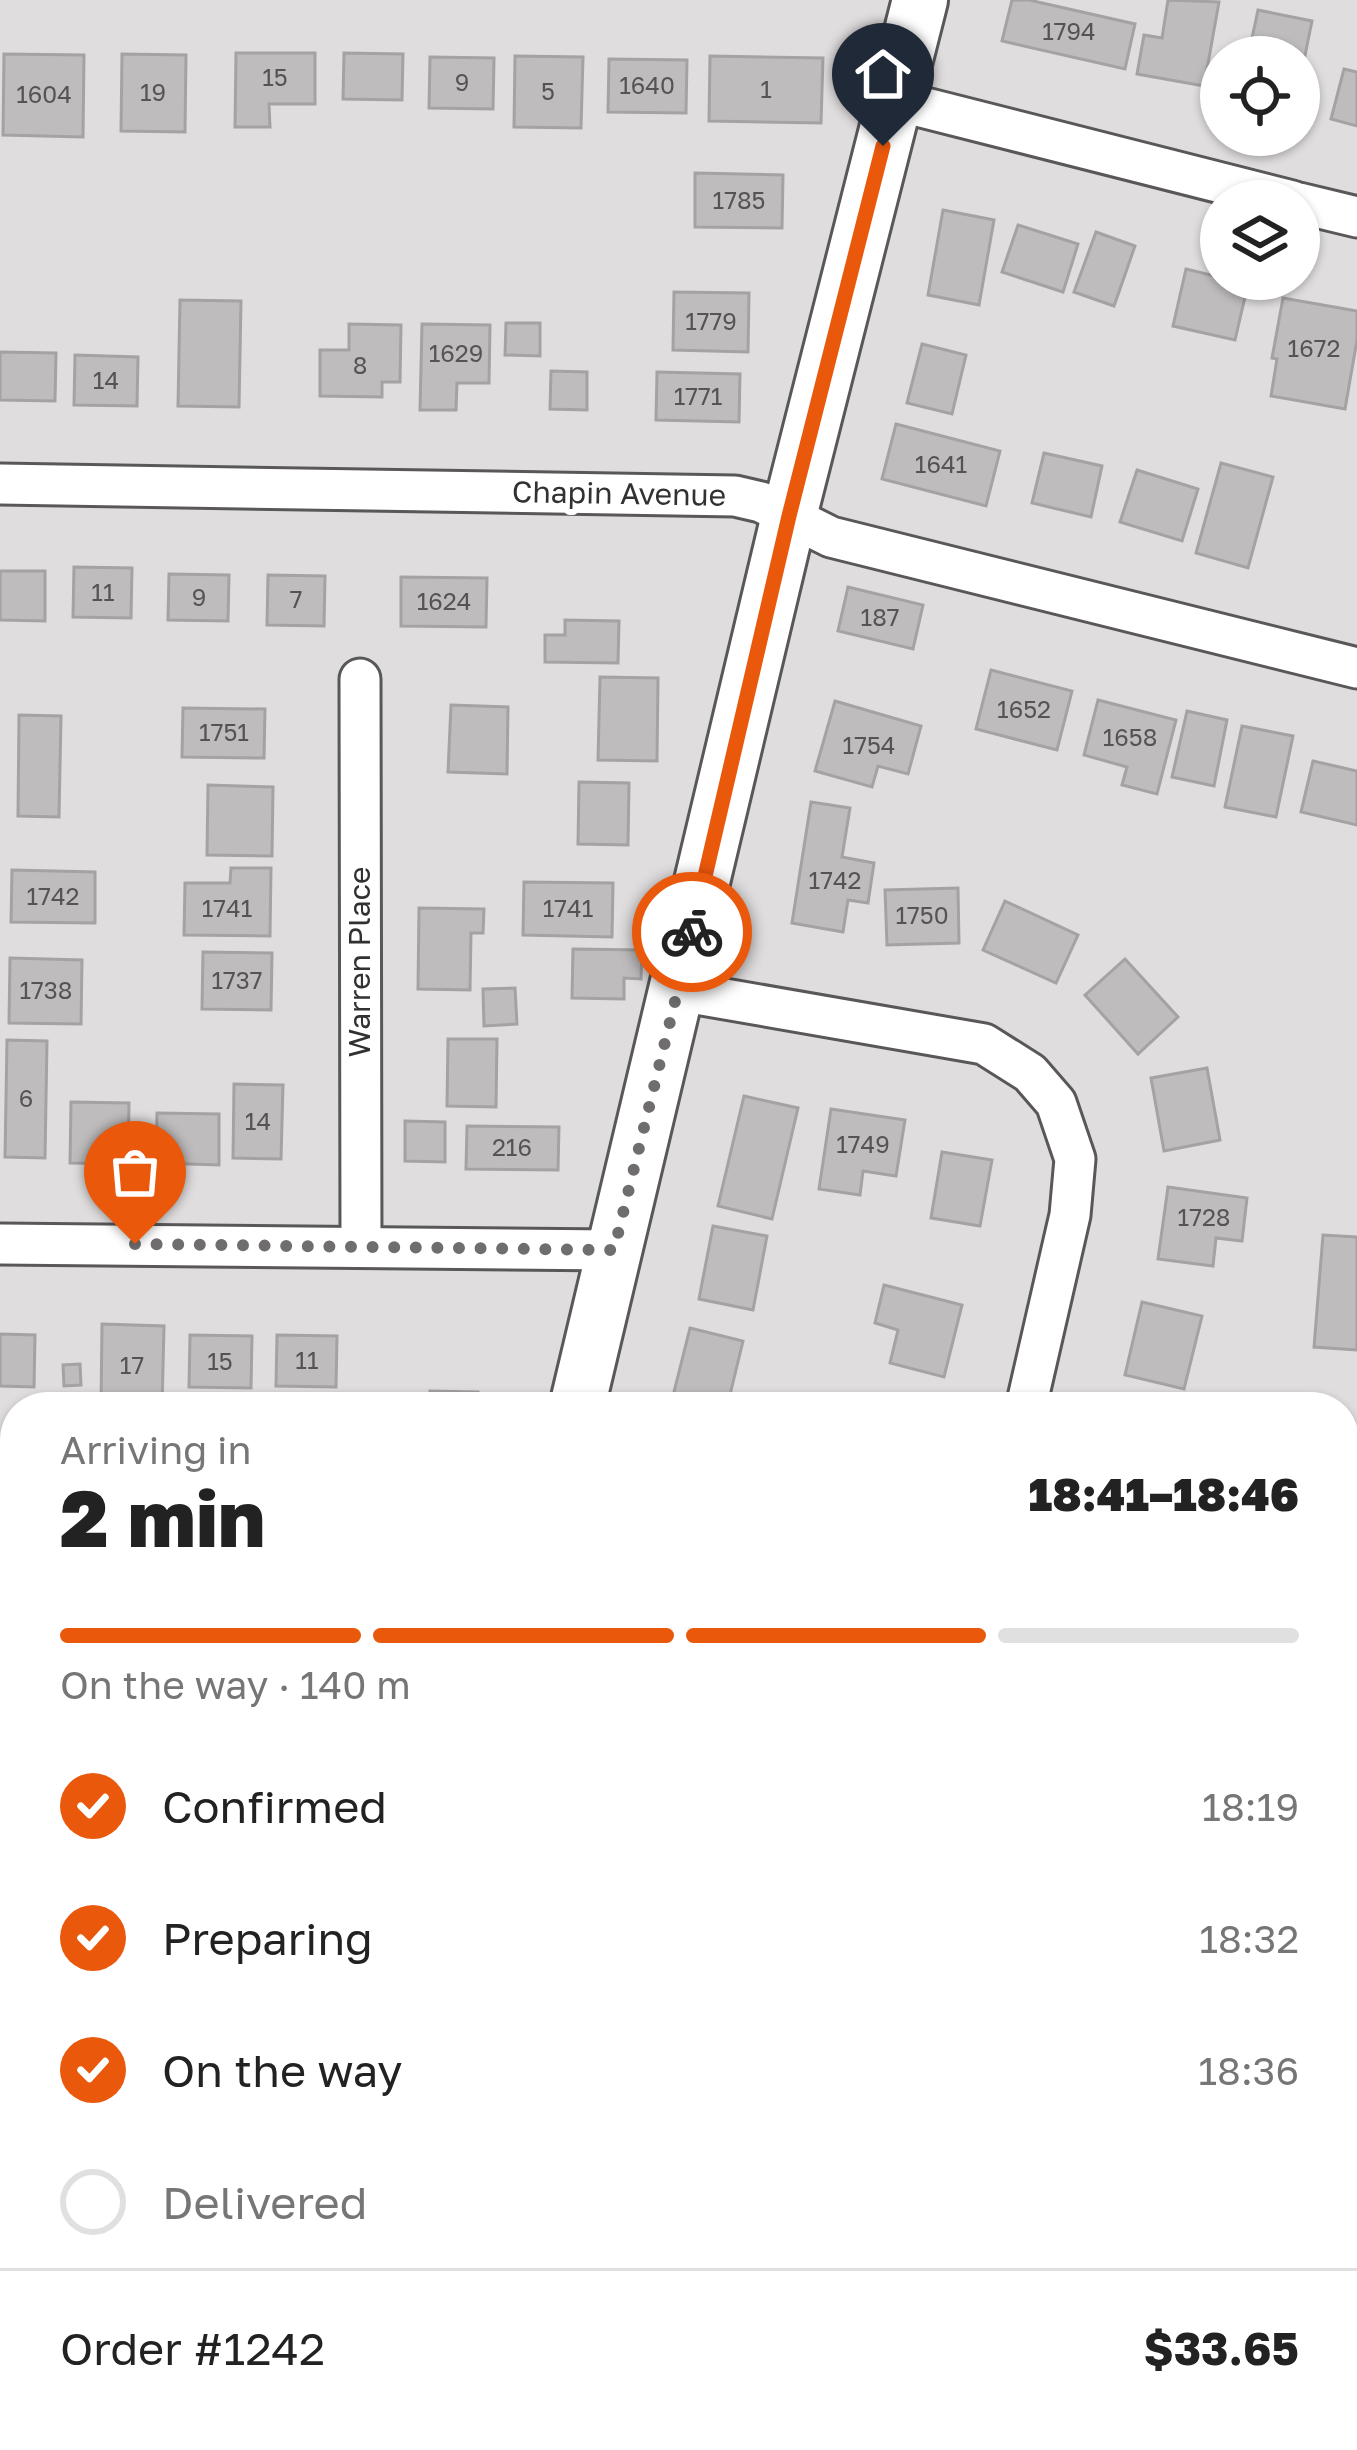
<!DOCTYPE html>
<meta charset="utf-8">
<style>
:root{--surface:#fff;--page:#f6f6f6;--text:#222;--muted:#767676;--line:#e0e0e0;--accent:#ea580c}
body{margin:0;font-family:"Golos Text",sans-serif;background:var(--page);color:var(--text);height:100vh;display:flex;flex-direction:column;font-size:45px;white-space:nowrap}
*{box-sizing:border-box;margin:0}
p{font-size:39px;color:var(--muted)}
.icon{flex:none;width:66px;height:66px;fill:none;stroke:currentColor;stroke-width:2;stroke-linecap:round;stroke-linejoin:round}
.map{position:relative;flex:1;overflow:hidden}
.drawer{position:absolute;left:0px;top:1392px;width:1359px;height:1059px;display:flex;flex-direction:column;background:var(--surface);border-radius:48px 48px 0 0;box-shadow:0 3px 9px #0004}
.drawer>*{flex:none}
.fabs{position:absolute;left:1200px;top:36px;display:grid;gap:24px}
.fabs a{display:grid;place-items:center;width:120px;height:120px;border-radius:50%;background:var(--surface);box-shadow:0 3px 9px #0004;font-size:60px}
.pin{position:absolute;display:grid;place-items:center;width:102px;height:102px;color:#fff;margin:-123px -51px;border-radius:50% 50% 50% 0;rotate:-45deg;box-shadow:0 0 12px #0007}
.pin .icon{rotate:45deg}
.courier{position:absolute;display:grid;place-items:center;width:120px;height:120px;margin:-60px;border:9px solid #ea580c;border-radius:50%;background:#fff;color:#222;box-shadow:0 3px 15px #0007}
.overview em{font-style:normal;font-weight:800}
.overview div{display:flex;flex-direction:column-reverse}
.overview{display:flex;align-items:center;justify-content:space-between;height:204px;padding:0 60px}
h1{font-size:78px;font-weight:800;line-height:90px}
.bar{display:grid;grid-template-columns:repeat(4,1fr);gap:18px 12px;align-content:center;height:144px;padding:0 60px}
.bar i{height:15px;border-radius:9px;background:var(--line)}
.bar .on{background:var(--accent)}
.bar p{grid-column:span 4}
.line{display:flex;align-items:center;gap:30px;padding:0 60px;border-top:3px solid var(--line)}
.line div{flex:1}
ol{padding:0 60px;list-style:none}
li{display:flex;align-items:center;gap:36px;height:132px}
li p{margin-inline-start:auto}
li .icon{padding:12px;border-radius:50%;background:var(--accent);color:#fff;stroke-width:4}
li:last-child{color:var(--muted)}
li i{width:66px;height:66px;border:6px solid var(--line);border-radius:50%}
.map>svg:first-child{display:block}
</style>
<div class="map">
<svg width="1357" height="2450" viewBox="0 0 1357 2450">
<rect width="100%" height="100%" fill="#e0dddf"/>
<g fill="#c4a2b8">
<polygon points="1357,2355 1357,2450 1111,2450 1147,2436 1344,2436 1344,2360"/>
<polygon points="15,2433 15,2436 629,2436 737,2450 0,2450 0,2433"/>
</g>
<g fill="#bfbcbe" stroke="#a4a2a3" stroke-width="3">
<polygon points="1012,0 1029,0 1135,24 1125,69 1002,41"/>
<polygon points="1168,0 1219,2 1204,86 1137,74 1144,35 1162,38"/>
<polygon points="1258,10 1312,21 1299,85 1299,57 1248,57"/>
<polygon points="236,53 315,53 315,104 269,104 270,127 235,127"/>
<polygon points="344,53 403,54 402,100 343,99"/>
<polygon points="4,54 84,55 83,137 3,135"/>
<polygon points="122,54 186,55 185,132 121,131"/>
<polygon points="515,56 583,57 581,128 514,127"/>
<polygon points="710,56 823,58 821,123 709,121"/>
<polygon points="430,57 494,58 493,109 429,108"/>
<polygon points="609,59 687,60 686,113 608,112"/>
<polygon points="1344,69 1357,72 1357,126 1331,119"/>
<polygon points="695,173 783,175 782,228 695,227"/>
<polygon points="943,210 994,220 979,305 928,295"/>
<polygon points="1018,225 1078,244 1063,292 1002,272"/>
<polygon points="1096,232 1135,246 1114,306 1074,292"/>
<polygon points="1186,269 1248,284 1235,340 1173,326"/>
<polygon points="674,292 749,293 748,352 673,350"/>
<polygon points="1283,298 1357,311 1357,340 1345,409 1271,396 1277,359 1272,358"/>
<polygon points="180,300 241,301 239,407 178,406"/>
<polygon points="506,323 540,323 540,356 505,355"/>
<polygon points="349,324 401,325 400,382 382,382 382,397 320,396 320,350 349,350"/>
<polygon points="422,324 490,325 489,383 457,383 456,410 420,410"/>
<polygon points="922,344 966,355 952,414 907,403"/>
<polygon points="0,352 56,353 55,401 0,400"/>
<polygon points="75,355 138,357 137,406 74,405"/>
<polygon points="551,371 587,372 587,410 550,409"/>
<polygon points="657,372 740,374 739,422 656,420"/>
<polygon points="896,424 1000,451 986,506 882,479"/>
<polygon points="1044,453 1102,466 1091,517 1032,503"/>
<polygon points="1221,463 1273,477 1248,568 1196,553"/>
<polygon points="1137,470 1198,489 1182,541 1120,522"/>
<polygon points="74,567 132,568 131,618 73,617"/>
<polygon points="0,571 45,571 45,621 0,620"/>
<polygon points="169,574 229,575 228,621 168,620"/>
<polygon points="268,575 325,576 324,626 267,625"/>
<polygon points="401,577 487,578 486,627 401,626"/>
<polygon points="848,587 923,605 913,649 838,631"/>
<polygon points="565,620 619,621 618,663 545,662 545,635 565,635"/>
<polygon points="991,670 1072,691 1057,750 976,729"/>
<polygon points="600,677 658,678 657,761 598,760"/>
<polygon points="1098,700 1176,720 1157,794 1122,785 1127,767 1084,755"/>
<polygon points="835,701 921,726 908,774 878,766 872,787 815,771"/>
<polygon points="451,705 508,707 507,774 448,772"/>
<polygon points="183,708 265,709 264,758 182,757"/>
<polygon points="1187,711 1227,720 1214,786 1172,777"/>
<polygon points="19,715 61,716 59,817 18,816"/>
<polygon points="1242,726 1293,736 1276,817 1225,807"/>
<polygon points="1313,761 1357,771 1357,825 1301,812"/>
<polygon points="579,782 629,783 628,845 578,844"/>
<polygon points="208,785 273,787 272,856 207,855"/>
<polygon points="811,802 850,808 842,857 874,863 868,903 848,900 843,932 792,923"/>
<polygon points="231,868 271,868 270,936 184,935 185,883 230,883"/>
<polygon points="12,870 95,872 95,923 11,922"/>
<polygon points="524,882 613,883 612,937 523,935"/>
<polygon points="958,888 959,943 887,945 885,890"/>
<polygon points="1005,901 1078,935 1056,983 983,950"/>
<polygon points="419,908 484,909 483,933 471,933 470,990 418,989"/>
<polygon points="573,949 642,950 641,979 624,978 624,999 572,998"/>
<polygon points="203,952 272,953 271,1010 202,1009"/>
<polygon points="10,958 82,960 81,1024 9,1023"/>
<polygon points="1125,959 1178,1017 1138,1054 1085,995"/>
<polygon points="515,988 517,1024 484,1026 483,989"/>
<polygon points="448,1039 497,1039 496,1107 447,1106"/>
<polygon points="7,1040 47,1041 45,1158 5,1157"/>
<polygon points="1207,1068 1220,1140 1164,1151 1151,1078"/>
<polygon points="234,1084 283,1085 281,1159 233,1158"/>
<polygon points="744,1096 798,1108 772,1219 718,1206"/>
<polygon points="71,1102 129,1103 128,1164 70,1163"/>
<polygon points="831,1109 905,1120 896,1176 863,1171 860,1195 819,1189"/>
<polygon points="157,1113 219,1114 219,1165 156,1163"/>
<polygon points="405,1121 445,1122 445,1162 405,1161"/>
<polygon points="467,1126 559,1127 558,1170 466,1169"/>
<polygon points="942,1152 992,1160 980,1226 931,1218"/>
<polygon points="1168,1187 1247,1198 1242,1241 1216,1238 1213,1266 1158,1259"/>
<polygon points="713,1226 767,1236 753,1310 699,1299"/>
<polygon points="1323,1235 1357,1237 1357,1350 1314,1347"/>
<polygon points="884,1285 962,1305 944,1377 890,1363 898,1330 875,1323"/>
<polygon points="1142,1302 1202,1316 1184,1389 1125,1375"/>
<polygon points="102,1324 164,1326 162,1407 101,1406"/>
<polygon points="690,1328 743,1341 727,1407 701,1407 672,1400"/>
<polygon points="0,1334 35,1335 34,1387 0,1386"/>
<polygon points="190,1335 252,1336 251,1388 189,1387"/>
<polygon points="277,1335 337,1336 336,1387 276,1386"/>
<polygon points="80,1364 81,1385 64,1386 63,1365"/>
<polygon points="430,1391 478,1392 478,1407 430,1407"/>
<polygon points="1345,1506 1357,1506 1357,1547 1344,1547"/>
<polygon points="0,2217 8,2217 6,2312 0,2311"/>
</g>
<g fill="none" stroke-linecap="round" stroke-linejoin="round">
<g stroke="#595758" stroke-width="45">
<g id="street">
<polyline points="894,100 1292,201"/>
<polyline points="1299,203 1357,217"/>
<polyline points="0,484 735,496 761,502 831,537 1357,668"/>
<polyline points="360,679 361,1245"/>
<polyline points="679,991 984,1044 1030,1073 1056,1103 1075,1159 1070,1215 1026,1407"/>
<polyline points="0,1244 614,1250"/>
<polyline points="0,1680 15,1680"/>
</g>
</g>
<g stroke="#595758" stroke-width="60">
<g id="secondary">
<polyline points="577,1407 789,516 920,0"/>
<polyline points="1344,1880 1357,1875"/>
<polyline points="0,2114 15,2114"/>
</g>
</g>
<use href="#street" stroke="#fff" stroke-width="39"/>
<use href="#secondary" stroke="#fff" stroke-width="54"/>
</g>
<g fill="none" stroke-linecap="round" stroke-linejoin="round">
<polyline stroke="#6f6d6e" stroke-width="12" stroke-dasharray="0 21.6" points="135,1244 614,1250 692,932"/>
<polyline stroke="#ea580c" stroke-width="15" points="692,932 789,516 883,146"/>
</g>
<g text-anchor="middle" stroke-width="12" stroke-linejoin="round" paint-order="stroke">
<g font-size="24" fill="#555454">
<text x="1069" y="40">1794</text>
<text x="275" y="86">15</text>
<text x="462" y="91">9</text>
<text x="647" y="94">1640</text>
<text x="766" y="98">1</text>
<text x="548" y="100">5</text>
<text x="153" y="101">19</text>
<text x="44" y="103">1604</text>
<text x="739" y="209">1785</text>
<text x="711" y="330">1779</text>
<text x="1314" y="357">1672</text>
<text x="456" y="362">1629</text>
<text x="360" y="374">8</text>
<text x="106" y="389">14</text>
<text x="698" y="405">1771</text>
<text x="941" y="473">1641</text>
<text x="103" y="601">11</text>
<text x="199" y="606">9</text>
<text x="296" y="608">7</text>
<text x="444" y="610">1624</text>
<text x="880" y="626">187</text>
<text x="1024" y="718">1652</text>
<text x="224" y="741">1751</text>
<text x="1130" y="746">1658</text>
<text x="869" y="754">1754</text>
<text x="835" y="889">1742</text>
<text x="53" y="905">1742</text>
<text x="227" y="917">1741</text>
<text x="568" y="917">1741</text>
<text x="922" y="924">1750</text>
<text x="237" y="989">1737</text>
<text x="46" y="999">1738</text>
<text x="26" y="1107">6</text>
<text x="258" y="1130">14</text>
<text x="863" y="1153">1749</text>
<text x="512" y="1156">216</text>
<text x="1204" y="1226">1728</text>
<text x="307" y="1369">11</text>
<text x="220" y="1370">15</text>
<text x="132" y="1374">17</text>
</g>
<g font-size="30" fill="#323131" stroke="#fff">
<text transform="translate(619 494) rotate(1)" y="10">Chapin Avenue</text>
<text transform="translate(360 962) rotate(-90)" y="10">Warren Place</text>
</g>
</g>
</svg>
<div class="fabs">
<a><svg class="icon" aria-label="locate" viewBox="0 0 24 24"><circle cx="12" cy="12" r="6"/><path d="M12 2v4M12 18v4M2 12h4M18 12h4"/></svg></a>
<a><svg class="icon" aria-label="layers" viewBox="0 0 24 24"><path d="M12 4l9 5-9 5-9-5zM3 14l9 5 9-5"/></svg></a>
</div>
<div class="pin" style="left:135px;top:1244px;background:#ea580c"><svg class="icon" aria-label="bag" viewBox="0 0 24 24"><path d="M5 8h14l-1 12H6zM9 8a3 3 0 0 1 6 0"/></svg></div>
<div class="pin" style="left:883px;top:146px;background:#1f2937"><svg class="icon" aria-label="home" viewBox="0 0 24 24"><path d="M3 11l9-7 9 7M6 9v11h12V9"/></svg></div>
<div class="courier" style="left:692px;top:932px"><svg class="icon" aria-label="bike" viewBox="0 0 24 24"><circle cx="6" cy="16" r="4"/><circle cx="18" cy="16" r="4"/><path d="M6 16l4-8h5l3 8M10 8l3 8H6M13 5h3"/></svg></div>
<section class="drawer">
<div class="overview"><div><h1>2 min</h1><p>Arriving in</p></div><em>18:41–18:46</em></div>
<div class="bar"><i class="on"></i><i class="on"></i><i class="on"></i><i></i><p>On the way · 140 m</p></div>
<ol>
<li><svg class="icon" aria-label="check" viewBox="0 0 24 24"><path d="M5 12l5 5 9-10"/></svg>Confirmed<p>18:19</p></li>
<li><svg class="icon" aria-label="check" viewBox="0 0 24 24"><path d="M5 12l5 5 9-10"/></svg>Preparing<p>18:32</p></li>
<li><svg class="icon" aria-label="check" viewBox="0 0 24 24"><path d="M5 12l5 5 9-10"/></svg>On the way<p>18:36</p></li>
<li><i></i>Delivered</li>
</ol>
<div class="line" style="height:156px"><div>Order #1242</div><b>$33.65</b></div>
</section>
</div>
